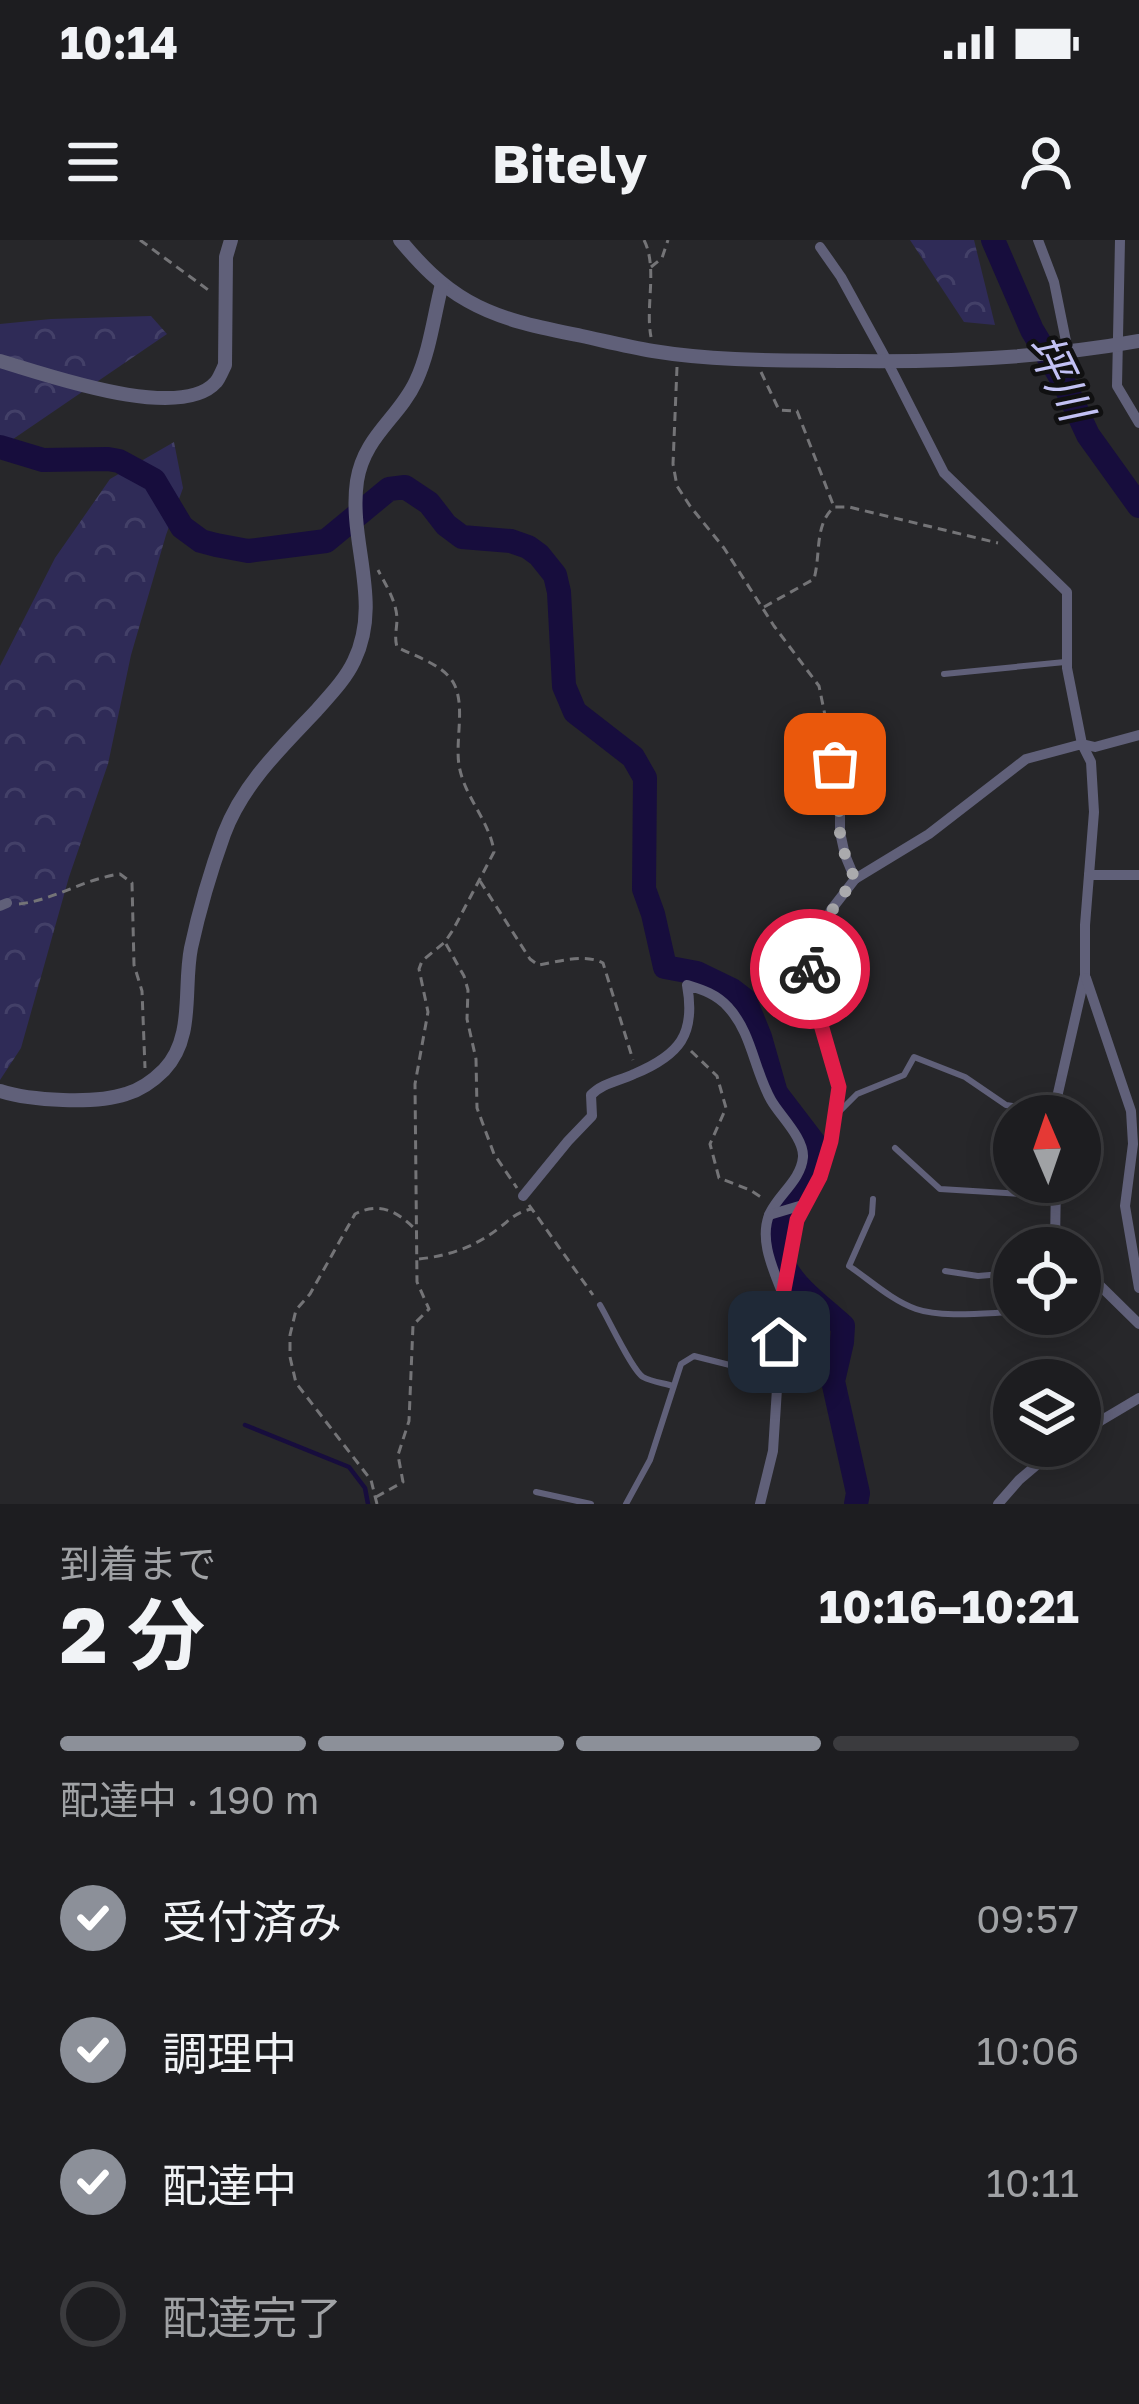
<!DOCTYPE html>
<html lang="ja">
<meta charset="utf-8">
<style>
:root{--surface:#1d1d20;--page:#252629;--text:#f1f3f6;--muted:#a0a2a5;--line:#3b3b3e;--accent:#8c9099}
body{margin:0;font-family:"Golos Text","Noto Sans JP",sans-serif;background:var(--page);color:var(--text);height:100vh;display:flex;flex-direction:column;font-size:45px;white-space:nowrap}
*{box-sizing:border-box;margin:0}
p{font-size:39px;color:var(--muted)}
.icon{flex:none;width:66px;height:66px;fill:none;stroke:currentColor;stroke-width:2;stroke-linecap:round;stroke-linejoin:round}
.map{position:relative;height:1264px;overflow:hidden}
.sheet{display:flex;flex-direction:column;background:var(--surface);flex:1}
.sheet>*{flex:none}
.needle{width:78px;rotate:358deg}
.fabs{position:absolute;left:993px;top:855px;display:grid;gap:24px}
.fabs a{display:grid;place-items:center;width:108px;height:108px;border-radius:50%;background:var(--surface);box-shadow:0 6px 30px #0003,0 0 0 3px var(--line);font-size:60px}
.pin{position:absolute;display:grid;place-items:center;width:102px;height:102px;color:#fff;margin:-51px;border-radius:24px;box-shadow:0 6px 18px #0006}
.courier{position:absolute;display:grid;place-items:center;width:120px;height:120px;margin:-60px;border:9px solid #e11d48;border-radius:50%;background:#fff;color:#222;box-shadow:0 3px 15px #0007}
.headline em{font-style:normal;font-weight:700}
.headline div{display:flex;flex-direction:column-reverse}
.headline{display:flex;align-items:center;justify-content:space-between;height:204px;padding:0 60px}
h1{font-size:78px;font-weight:700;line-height:90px}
.bar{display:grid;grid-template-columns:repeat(4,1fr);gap:18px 12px;align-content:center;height:144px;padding:0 60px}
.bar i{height:15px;border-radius:9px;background:var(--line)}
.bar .active{background:var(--accent)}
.bar p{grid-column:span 4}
ol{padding:0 60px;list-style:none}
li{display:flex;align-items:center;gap:36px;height:132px}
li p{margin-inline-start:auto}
li .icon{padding:12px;border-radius:50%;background:var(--accent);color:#fff;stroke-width:4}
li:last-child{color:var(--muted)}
li i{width:66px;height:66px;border:6px solid var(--line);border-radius:50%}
.status{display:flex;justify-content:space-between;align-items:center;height:84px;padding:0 60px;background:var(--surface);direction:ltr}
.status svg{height:33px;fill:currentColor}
header{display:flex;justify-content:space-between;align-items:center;height:156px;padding:0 60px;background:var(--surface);font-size:54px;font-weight:700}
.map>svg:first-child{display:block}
</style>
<div class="status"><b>10:14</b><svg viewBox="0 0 49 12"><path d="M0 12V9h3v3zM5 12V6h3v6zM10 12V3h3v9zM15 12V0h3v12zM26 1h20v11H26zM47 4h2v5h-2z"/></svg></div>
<header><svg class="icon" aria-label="menu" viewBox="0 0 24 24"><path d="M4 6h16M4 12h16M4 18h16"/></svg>Bitely<svg class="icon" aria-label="person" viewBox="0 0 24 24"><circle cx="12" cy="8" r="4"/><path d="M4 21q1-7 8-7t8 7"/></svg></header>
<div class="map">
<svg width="1139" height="1264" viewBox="0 0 1139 1264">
<defs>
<pattern id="forest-crowns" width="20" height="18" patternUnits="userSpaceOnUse" patternTransform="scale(3)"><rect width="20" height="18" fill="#2f2b57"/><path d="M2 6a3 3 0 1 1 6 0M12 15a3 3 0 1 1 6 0" fill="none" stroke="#434068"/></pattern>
</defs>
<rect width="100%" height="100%" fill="#27272a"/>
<g fill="url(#forest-crowns)">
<polygon points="910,0 974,0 995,85 964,82"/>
<polygon points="151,76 167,94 0,208 0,84 51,79"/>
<polygon points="174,202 183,248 166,295 131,415 108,524 69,637 21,808 0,840 0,426 55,318 110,239"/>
</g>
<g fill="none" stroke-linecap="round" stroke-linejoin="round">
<polyline stroke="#170d3d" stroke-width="4.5" points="245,1185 349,1227 365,1248 368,1264"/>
<g stroke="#170d3d" stroke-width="24">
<polyline points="993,0 1032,90 1063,141 1088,195 1139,266"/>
<path d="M0,207L43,220L108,219L119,221L154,240L182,287L201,301L216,305L248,311L326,301L389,249L405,247L429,263L446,285L462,297L511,301L528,307L539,315L555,335L559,352L564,446L575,472L633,517L645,538L644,649L653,674L665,727L697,733L732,750L745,760L760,797L776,853L815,904C812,928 802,944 790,964C757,1023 802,1049 843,1086L842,1102L833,1141L858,1253L856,1264"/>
</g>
<g stroke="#747477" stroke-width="3" stroke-dasharray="9 6" stroke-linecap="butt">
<polyline points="140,0 211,52"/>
<path d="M644,0C658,28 645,66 651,97"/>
<polyline points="651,27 662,18 668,0"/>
<polyline points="677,127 673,224 677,246 690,266 724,308 774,386 819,446 827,485"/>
<polyline points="761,132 779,170 797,171 834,267"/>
<path d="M764,367L814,339C821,314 814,285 834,267H849L998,303"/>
<path d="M480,641L530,719L538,725C558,722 584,713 603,723L633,820"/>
<path d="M19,664C54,660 84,639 120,634L132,643L134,725L142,751L145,828"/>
<polyline points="446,704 464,736 468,750 467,779 476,819 477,868 494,914 517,948"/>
<polyline points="691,811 717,836 726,868 710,904 719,938 750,950 764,959"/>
<polyline points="529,965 593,1055"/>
<path d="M419,1019C448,1016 475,1007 499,988C511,979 516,972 532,969"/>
<path d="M376,1257L403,1242L398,1215L409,1181L413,1085L429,1069L417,1042L415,844L428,772L419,729L422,721L445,702L453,690L494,612C490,581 464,557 459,525C455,500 466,464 453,442C442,424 414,416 397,407C394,396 397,389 397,378C396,361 386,345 378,330"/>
<path d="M377,1264L371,1240L296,1143L290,1117V1095L296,1070L310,1054L355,974C381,961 398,972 417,991"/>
</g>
<g stroke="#606079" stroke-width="6">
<polyline points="944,434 1065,422"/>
<polyline points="837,874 857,854 904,835 914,817 965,837 1006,865 1059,873"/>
<polyline points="895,908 940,949 1055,956"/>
<path d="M873,959L872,974L849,1026C870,1040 891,1060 916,1069C942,1078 985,1073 1014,1072"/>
<polyline points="945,1031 978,1036 1014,1033"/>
<path d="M600,1065C609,1080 632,1130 643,1137C652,1142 664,1143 673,1146"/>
<polyline points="536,1252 591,1264"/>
<polyline points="626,1264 650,1220 681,1124 694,1116 777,1137"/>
</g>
<g stroke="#606079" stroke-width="10">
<polyline points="1038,0 1054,42 1068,111"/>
<polyline points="1120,0 1117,146 1139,183"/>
<polyline points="820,7 841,37 887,121 944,233 1067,352 1067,428 1082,504 1091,522 1094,572 1085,685 1085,735 1058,853 1059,876"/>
<polyline points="830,498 840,550 840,592 845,615 855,639"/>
<polyline points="1089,635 1139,635"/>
<polyline points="0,666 7,663"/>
<polyline points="1086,738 1131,871 1133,904 1125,966 1139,1048"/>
<polyline points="1056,942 1055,1002 1061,1008"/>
<path d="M523,956L568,901L592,876L591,855C602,843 619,841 634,834C680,815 696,794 687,745C703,750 716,754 728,767C752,793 754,830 771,860C780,876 804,898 803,917C801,940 779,954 770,973C758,999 774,1031 783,1055"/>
<polyline points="769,975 806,964"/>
<polyline points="1080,1026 1139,1084"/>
<polyline points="1080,1193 1139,1158"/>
<polyline points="760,1264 773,1211 783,1055 798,980 820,937 831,901 839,847 811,750 810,719 831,670 855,639 929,594 1026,519 1082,504 1095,507 1139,495"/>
<polyline points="998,1264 1019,1240 1059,1206"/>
</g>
<g stroke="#606079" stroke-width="14">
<path d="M400,0C420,24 441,46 468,61C503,81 543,88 582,96C605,101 629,107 653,111C720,122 788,120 855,121C950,122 1046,118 1139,101"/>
<path d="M0,121C45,134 180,183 216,142C219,139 223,129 225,125L226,17L231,0"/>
<path d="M0,851C30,861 96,864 126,854C140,850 154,840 164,830C195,798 183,748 191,708C199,671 211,630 224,594C243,544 280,509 316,471C330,455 345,440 354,421C383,361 348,302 357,241C364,196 399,178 416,141C430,111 434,75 442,44"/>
</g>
</g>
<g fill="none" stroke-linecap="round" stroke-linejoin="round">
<path stroke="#aaaaad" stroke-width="12" stroke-dasharray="0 21.6" d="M810,729C809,699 837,662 855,639C848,624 842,609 840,593C838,569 840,548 835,524"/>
<polyline stroke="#e11d48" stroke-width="15" points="779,1102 781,1066 797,980 820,937 831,901 839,847 811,750 810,729"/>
</g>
<g text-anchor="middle" stroke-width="9" stroke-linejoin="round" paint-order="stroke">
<g font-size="45" font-style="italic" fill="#c2c1f4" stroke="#101011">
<text transform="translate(1060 137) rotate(64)" y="16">坪川</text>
</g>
</g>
</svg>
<div class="fabs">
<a><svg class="needle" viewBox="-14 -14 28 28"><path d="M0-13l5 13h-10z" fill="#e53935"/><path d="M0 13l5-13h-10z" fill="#a0a2a5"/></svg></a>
<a><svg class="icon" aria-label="locate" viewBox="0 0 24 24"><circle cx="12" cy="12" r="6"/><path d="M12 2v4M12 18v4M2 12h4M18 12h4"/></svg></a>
<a><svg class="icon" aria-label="layers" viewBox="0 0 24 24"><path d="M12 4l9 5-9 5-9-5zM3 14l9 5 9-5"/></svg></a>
</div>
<div class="pin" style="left:835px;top:524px;background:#ea580c"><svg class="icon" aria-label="bag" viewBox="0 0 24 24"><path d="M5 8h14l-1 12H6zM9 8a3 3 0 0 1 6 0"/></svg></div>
<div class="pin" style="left:779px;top:1102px;background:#1f2937"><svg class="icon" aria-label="home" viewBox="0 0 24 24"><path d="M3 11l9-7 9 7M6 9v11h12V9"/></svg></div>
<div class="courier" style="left:810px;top:729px"><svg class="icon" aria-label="bike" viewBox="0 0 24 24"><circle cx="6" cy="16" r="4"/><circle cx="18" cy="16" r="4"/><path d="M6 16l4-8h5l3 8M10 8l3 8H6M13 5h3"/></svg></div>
</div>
<section class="sheet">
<div class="headline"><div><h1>2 分</h1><p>到着まで</p></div><em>10:16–10:21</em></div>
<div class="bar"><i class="active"></i><i class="active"></i><i class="active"></i><i></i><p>配達中 · 190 m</p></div>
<ol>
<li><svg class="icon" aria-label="check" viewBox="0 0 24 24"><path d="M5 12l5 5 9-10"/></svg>受付済み<p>09:57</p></li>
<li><svg class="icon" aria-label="check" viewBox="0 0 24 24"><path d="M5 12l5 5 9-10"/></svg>調理中<p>10:06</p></li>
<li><svg class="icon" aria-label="check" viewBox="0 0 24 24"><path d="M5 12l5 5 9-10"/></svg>配達中<p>10:11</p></li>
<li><i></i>配達完了</li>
</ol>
</section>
